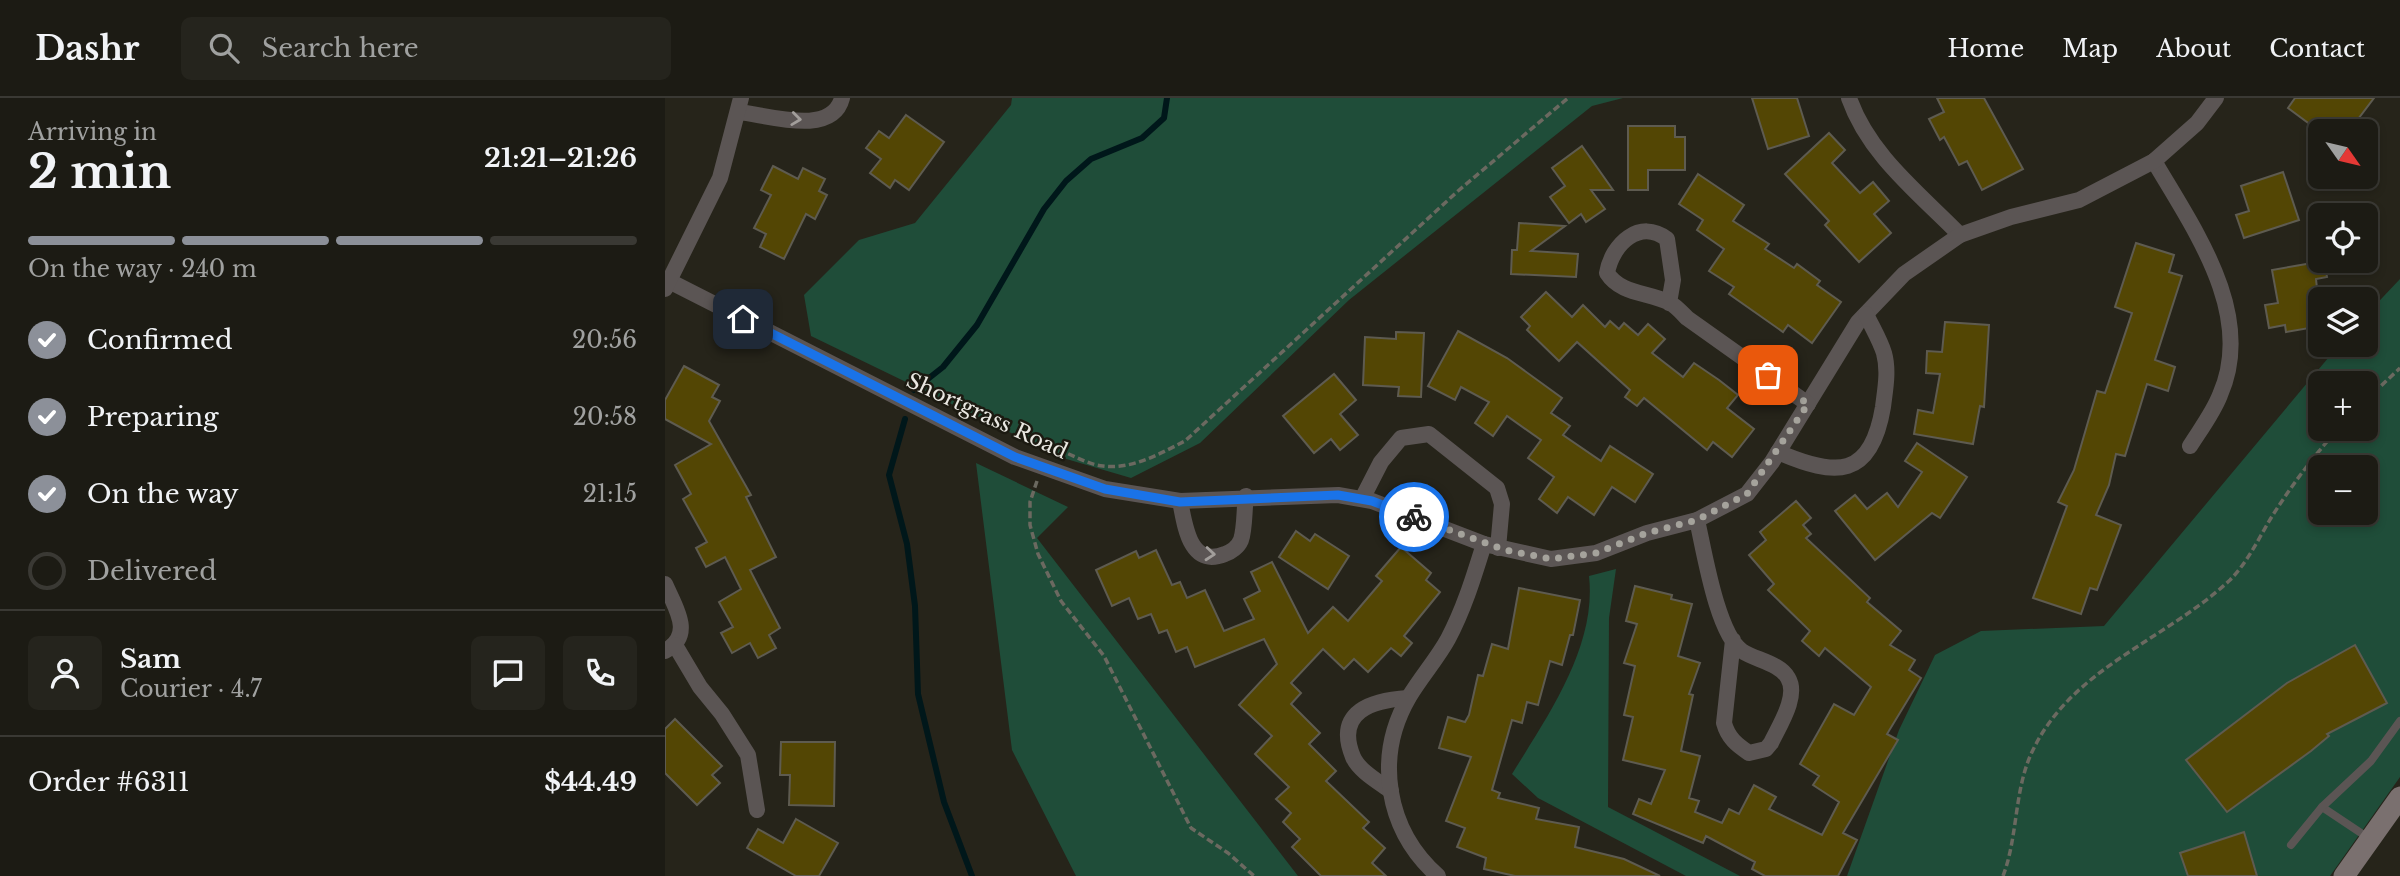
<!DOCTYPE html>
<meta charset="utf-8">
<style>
:root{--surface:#1c1b14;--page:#25241d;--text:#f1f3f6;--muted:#a0a1a0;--line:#3a3934;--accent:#8c9099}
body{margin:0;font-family:"Libre Baskerville",serif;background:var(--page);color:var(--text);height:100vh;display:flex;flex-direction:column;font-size:26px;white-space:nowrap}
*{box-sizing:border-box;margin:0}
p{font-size:23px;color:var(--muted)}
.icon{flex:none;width:38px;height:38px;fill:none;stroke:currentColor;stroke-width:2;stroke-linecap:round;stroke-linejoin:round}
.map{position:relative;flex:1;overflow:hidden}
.panel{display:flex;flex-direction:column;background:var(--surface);width:665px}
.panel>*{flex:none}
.needle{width:46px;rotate:124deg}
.fabs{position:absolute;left:1643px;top:21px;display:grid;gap:14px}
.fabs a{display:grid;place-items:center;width:70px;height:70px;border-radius:10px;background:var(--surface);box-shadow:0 4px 10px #0003,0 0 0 2px var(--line);font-size:35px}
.pin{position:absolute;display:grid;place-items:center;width:60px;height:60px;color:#fff;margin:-30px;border-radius:14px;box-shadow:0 4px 10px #0006}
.courier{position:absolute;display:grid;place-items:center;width:70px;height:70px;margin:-35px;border:5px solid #1a73e8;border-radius:50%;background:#fff;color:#222;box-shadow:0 2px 9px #0007}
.headline em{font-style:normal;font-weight:700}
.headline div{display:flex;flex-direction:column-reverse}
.headline{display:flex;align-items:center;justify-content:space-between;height:119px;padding:0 28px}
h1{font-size:46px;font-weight:700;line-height:52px}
.bar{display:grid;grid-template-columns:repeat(4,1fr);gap:10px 7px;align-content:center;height:84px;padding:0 28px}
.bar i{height:9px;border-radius:5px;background:var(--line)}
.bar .active{background:var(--accent)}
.bar p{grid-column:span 4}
.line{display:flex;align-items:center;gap:18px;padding:0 28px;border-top:2px solid var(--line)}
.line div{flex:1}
.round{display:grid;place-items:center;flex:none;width:74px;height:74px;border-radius:10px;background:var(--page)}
ol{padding:0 28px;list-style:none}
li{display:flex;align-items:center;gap:21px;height:77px}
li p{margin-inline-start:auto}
li .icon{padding:7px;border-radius:50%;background:var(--accent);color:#fff;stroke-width:4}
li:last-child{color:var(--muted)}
li i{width:38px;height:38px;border:4px solid var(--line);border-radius:50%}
header{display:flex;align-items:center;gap:42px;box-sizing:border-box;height:98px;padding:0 35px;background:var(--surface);border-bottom:2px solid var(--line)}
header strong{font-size:33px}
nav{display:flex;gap:38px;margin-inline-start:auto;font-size:24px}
.search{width:490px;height:63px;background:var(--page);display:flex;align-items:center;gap:18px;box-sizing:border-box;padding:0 24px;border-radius:10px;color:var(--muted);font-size:26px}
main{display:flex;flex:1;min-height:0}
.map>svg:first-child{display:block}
</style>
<header>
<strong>Dashr</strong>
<div class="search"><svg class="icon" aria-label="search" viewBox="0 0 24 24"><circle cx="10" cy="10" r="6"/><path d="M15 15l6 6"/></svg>Search here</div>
<nav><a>Home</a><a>Map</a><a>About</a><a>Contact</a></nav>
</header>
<main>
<section class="panel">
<div class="headline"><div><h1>2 min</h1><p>Arriving in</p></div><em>21:21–21:26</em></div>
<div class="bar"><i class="active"></i><i class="active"></i><i class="active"></i><i></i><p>On the way · 240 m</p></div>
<ol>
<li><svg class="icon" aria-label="check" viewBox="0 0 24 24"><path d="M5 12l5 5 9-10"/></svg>Confirmed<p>20:56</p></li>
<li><svg class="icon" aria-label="check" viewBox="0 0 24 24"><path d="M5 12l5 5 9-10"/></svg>Preparing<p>20:58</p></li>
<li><svg class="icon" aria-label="check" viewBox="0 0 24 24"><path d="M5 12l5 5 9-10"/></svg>On the way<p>21:15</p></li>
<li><i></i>Delivered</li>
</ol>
<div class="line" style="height:126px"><a class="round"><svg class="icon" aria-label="person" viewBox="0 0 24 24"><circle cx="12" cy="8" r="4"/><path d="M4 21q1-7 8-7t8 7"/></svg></a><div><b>Sam</b><p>Courier · 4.7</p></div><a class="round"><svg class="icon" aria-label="chat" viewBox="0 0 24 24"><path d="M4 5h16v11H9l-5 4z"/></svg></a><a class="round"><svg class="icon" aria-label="phone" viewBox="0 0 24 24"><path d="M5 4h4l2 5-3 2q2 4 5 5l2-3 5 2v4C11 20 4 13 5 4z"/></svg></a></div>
<div class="line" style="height:91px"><div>Order #6311</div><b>$44.49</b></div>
</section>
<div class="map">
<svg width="1735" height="778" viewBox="0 0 1735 778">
<rect width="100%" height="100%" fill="#26241a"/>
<g fill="#1f4d39" fill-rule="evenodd">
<polygon points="347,0 958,0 927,8 684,202 535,345 466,380 398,360 146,238 139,197 194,142 250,125 346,7"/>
<path d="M1735,181V679L1665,778H1182L1234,632L1270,557L1316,533L1439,528L1674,247H1701V217ZM1656,285H1701V331H1656ZM1656,369H1701V415H1656Z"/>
<polygon points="311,365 403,409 372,440 633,778 411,778 347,652"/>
<path d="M951,471L944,520L943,709L1075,778H1021L873,700L847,676C882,619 932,549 924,478Z"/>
</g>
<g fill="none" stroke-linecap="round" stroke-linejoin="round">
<g stroke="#00171a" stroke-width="6">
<polyline points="249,292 278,269 312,227 379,111 401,83 426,61 477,40 499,20 502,0"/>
<polyline points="240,321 224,377 242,446 250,508 253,596 279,704 307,778"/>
</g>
</g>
<g fill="#534604" stroke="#5e5b50" stroke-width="2">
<polygon points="1087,0 1132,0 1144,38 1103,51"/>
<polygon points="1272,0 1319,0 1358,71 1317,92 1302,63 1294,67 1279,39 1275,42 1264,21 1279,14"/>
<polygon points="1630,0 1709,0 1684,33 1654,33 1623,10"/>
<polygon points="241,17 279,44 244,92 230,82 225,90 205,75 216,61 201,50 214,33 224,40"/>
<polygon points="963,28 1010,28 1010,39 1020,39 1020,72 983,72 983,92 963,92"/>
<polygon points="1164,35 1180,52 1167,65 1195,95 1208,84 1224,103 1209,116 1226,135 1194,164 1160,127 1164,123 1120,76"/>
<polygon points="917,48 948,92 926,92 940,111 921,124 916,116 904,125 885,99 900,88 887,70"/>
<polygon points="108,68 133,81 138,70 160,81 154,93 162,97 150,121 141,116 119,161 95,149 101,136 89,130 106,97 96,92"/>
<polygon points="1618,74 1634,122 1579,140 1571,117 1584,113 1576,88"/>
<polygon points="1033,76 1079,107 1068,123 1104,146 1100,151 1129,170 1132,166 1155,183 1152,187 1176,204 1147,245 1123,227 1118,234 1064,196 1069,189 1044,173 1059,151 1032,132 1038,122 1014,106"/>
<polygon points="854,125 900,128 866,153 913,156 911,179 846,176 847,152 852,152"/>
<polygon points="1471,145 1509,157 1504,174 1517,178 1490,262 1510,269 1503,293 1482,286 1460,358 1451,356 1444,387 1431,417 1456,427 1432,492 1425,490 1416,516 1368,500 1402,408 1393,404 1409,372 1432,293 1440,295 1467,215 1450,209"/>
<polygon points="1659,163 1662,179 1651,181 1656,228 1621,234 1620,227 1604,230 1600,207 1613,205 1607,172"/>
<polygon points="881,194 907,219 918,207 940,229 945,223 954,231 959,225 973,237 983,226 1000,241 987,255 1018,279 1029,265 1054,282 1073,297 1062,310 1089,331 1067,359 1048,344 1042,352 979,300 972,308 960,299 965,292 912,244 894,263 862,232 865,228 856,219"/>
<polygon points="1280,224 1324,227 1319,309 1315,308 1308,346 1249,336 1253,312 1268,315 1275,276 1261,275 1262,253 1277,254"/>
<polygon points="793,233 842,260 897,300 886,315 905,328 898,337 936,363 945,348 988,376 970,404 947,389 929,417 903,399 892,415 874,401 889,379 863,360 876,342 842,318 828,338 810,325 824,304 796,289 790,302 763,288"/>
<polygon points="731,234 759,235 756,299 733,298 734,289 698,287 700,239 731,241"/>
<polygon points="19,268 54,287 47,299 55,303 44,323 86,397 81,399 111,459 85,472 115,530 104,537 111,550 93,560 85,545 67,555 56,535 68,529 54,504 76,491 60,459 41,469 31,450 42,444 18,401 26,396 10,367 46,346 0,321 0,302"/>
<polygon points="669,276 691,302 675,316 693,337 675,352 666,341 649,355 618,318"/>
<polygon points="1252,345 1302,379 1275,420 1267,415 1210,462 1170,413 1190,397 1202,411 1222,395 1233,409 1257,374 1240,363"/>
<polygon points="1131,403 1146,420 1138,427 1146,436 1141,440 1205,500 1202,504 1236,533 1225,547 1250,562 1244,572 1256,580 1222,636 1233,642 1178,735 1192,742 1173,778 1100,778 1087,771 1090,764 1041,738 1038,745 968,716 974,701 986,706 1000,672 958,662 968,619 959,617 970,568 959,565 972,526 961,523 970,488 1007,497 1006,501 1027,506 1013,558 1035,565 1024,596 1028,597 1016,653 1035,658 1024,700 1034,703 1030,714 1057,725 1064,711 1074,716 1089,687 1111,699 1104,711 1157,737 1174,704 1148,687 1154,678 1135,666 1169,606 1189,617 1206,589 1160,550 1154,558 1137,543 1145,533 1103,492 1109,486 1084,457 1101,442 1095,434"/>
<polygon points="631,433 645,443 650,436 684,458 663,491 614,459"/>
<polygon points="736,449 766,475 761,482 775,494 739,538 747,545 736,558 726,550 703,574 689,561 679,571 658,551 626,585 636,595 626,606 655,635 644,646 671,673 661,683 704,724 698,730 720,750 707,765 721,778 656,778 627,749 635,741 618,724 626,715 611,701 624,689 590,656 607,638 574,607 612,566 599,541 530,569 522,549 511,554 502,532 494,535 486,516 473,521 464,500 447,508 431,472 471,453 474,460 491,452 507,487 515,484 522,500 540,492 559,533 589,521 579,501 595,493 586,474 607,464 643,535 668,509 683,523 717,483 711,478"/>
<polygon points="854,490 915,502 908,537 905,537 897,567 885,563 873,607 862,604 857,625 847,622 827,692 835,695 833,700 874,710 871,721 914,729 910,749 959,761 995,778 850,778 819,771 821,760 792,749 800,730 781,723 806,659 774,650 783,619 800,624 804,617 813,577 818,578 827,546 843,551"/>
<polygon points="1690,547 1722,605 1662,636 1664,638 1646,653 1562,714 1521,662 1622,585"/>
<polygon points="10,621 57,668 47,677 55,685 32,707 0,675 0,631"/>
<polygon points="116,644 170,644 169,708 124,707 125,677 115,677"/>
<polygon points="131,721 173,745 154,778 131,778 82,750 93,731 118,745"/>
<polygon points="1579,734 1592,778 1523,778 1515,755"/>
</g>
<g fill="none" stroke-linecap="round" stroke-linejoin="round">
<g stroke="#6b6960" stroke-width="3.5" stroke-dasharray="7 3.5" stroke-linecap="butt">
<polyline points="1701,302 1735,270"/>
<path d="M395,356L397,353C409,358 425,367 438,368C467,372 496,355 520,343L793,93L903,0"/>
<polyline points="372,383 365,404 365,427 373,456 396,503 439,558 526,730 563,755 589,778"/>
<path d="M1338,778C1353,739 1349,692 1367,654C1406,570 1501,542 1565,482C1582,465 1594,440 1606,420C1626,388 1648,359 1673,331"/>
</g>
<g stroke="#5b5554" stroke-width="8">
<polyline points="1657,709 1705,741"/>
<polyline points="1626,747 1657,709 1706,663 1735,623"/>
</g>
<g stroke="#5b5554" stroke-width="16">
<path d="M1184,0C1204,57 1254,95 1295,137"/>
<path d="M74,14C103,17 167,39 177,0"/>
<path d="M1489,63C1528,130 1591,216 1555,297C1548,315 1535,332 1525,348"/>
<polyline points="0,181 350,359 440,391 515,403 673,397 707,403 819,446 886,461 931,455 982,435 1032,422 1082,396 1107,364 1193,224 1239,176 1295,137 1346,119 1414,102 1489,63 1532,25 1551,0"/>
<polyline points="0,191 55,80 76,0"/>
<path d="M1004,205L1008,182L1002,141C975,120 947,146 942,175C956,197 984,194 1005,205C1011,208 1017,215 1022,220L1143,306"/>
<path d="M1113,354C1171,379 1206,381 1218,309C1220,292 1224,273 1219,255C1215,242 1207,229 1201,216"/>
<polyline points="697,401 716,364 736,340 764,336 832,390 837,406 833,450"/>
<path d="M515,403C520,427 524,470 560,456C566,454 573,449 576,442C580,430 579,412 581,398"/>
<path d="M1032,422C1039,452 1052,536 1077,553C1090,562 1115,565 1123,580C1134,598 1114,628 1106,645L1101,651L1084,655C1072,647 1063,640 1059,625L1068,542"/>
<path d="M0,486C10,509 30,537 0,553"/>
<polyline points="10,547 35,589 57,616 83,657 92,712"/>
<path d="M726,693C714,684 694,673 688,659C669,613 708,602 743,600"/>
<path d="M773,778C721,732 709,659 744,599C756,579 772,561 783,541C799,511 809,478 819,446"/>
</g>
<polyline stroke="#7a706f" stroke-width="21" points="1679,778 1735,699"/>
</g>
<defs><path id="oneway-chevron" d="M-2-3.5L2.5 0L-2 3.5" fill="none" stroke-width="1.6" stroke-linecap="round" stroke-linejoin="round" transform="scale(1.75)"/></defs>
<g stroke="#a29e9b">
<use href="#oneway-chevron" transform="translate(131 21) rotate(7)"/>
<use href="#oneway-chevron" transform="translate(545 456) rotate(5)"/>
</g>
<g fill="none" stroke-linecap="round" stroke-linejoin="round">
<polyline stroke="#a5a39c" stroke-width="7" stroke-dasharray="0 12.6" points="749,419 840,452 886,461 931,455 982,435 1032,422 1082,396 1143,306 1103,277"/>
<polyline stroke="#1a73e8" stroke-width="9" points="78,221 350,359 440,391 515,404 673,397 707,403 749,419"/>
</g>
<g text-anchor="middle" stroke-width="5" stroke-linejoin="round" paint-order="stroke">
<g font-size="21" fill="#eae8e2" stroke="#1c1a11">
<text transform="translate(322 318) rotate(25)" y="7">Shortgrass Road</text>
</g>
</g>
</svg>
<div class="fabs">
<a><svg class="needle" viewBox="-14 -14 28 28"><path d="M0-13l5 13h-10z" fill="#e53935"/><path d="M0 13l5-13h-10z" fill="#a0a1a0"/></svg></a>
<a><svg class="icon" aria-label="locate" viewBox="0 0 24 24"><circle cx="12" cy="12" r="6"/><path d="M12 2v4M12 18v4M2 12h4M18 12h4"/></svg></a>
<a><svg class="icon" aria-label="layers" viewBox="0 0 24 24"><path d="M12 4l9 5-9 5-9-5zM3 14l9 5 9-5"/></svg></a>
<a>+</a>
<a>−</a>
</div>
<div class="pin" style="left:1103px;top:277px;background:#ea580c"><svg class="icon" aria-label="bag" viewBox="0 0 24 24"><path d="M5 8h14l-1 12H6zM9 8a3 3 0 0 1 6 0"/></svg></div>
<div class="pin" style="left:78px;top:221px;background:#1f2937"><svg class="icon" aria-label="home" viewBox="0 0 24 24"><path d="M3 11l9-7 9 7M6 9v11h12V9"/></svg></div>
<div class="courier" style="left:749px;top:419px"><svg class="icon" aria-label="bike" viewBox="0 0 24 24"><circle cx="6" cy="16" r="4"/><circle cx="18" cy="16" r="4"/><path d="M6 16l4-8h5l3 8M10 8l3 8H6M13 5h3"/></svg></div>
</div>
</main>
